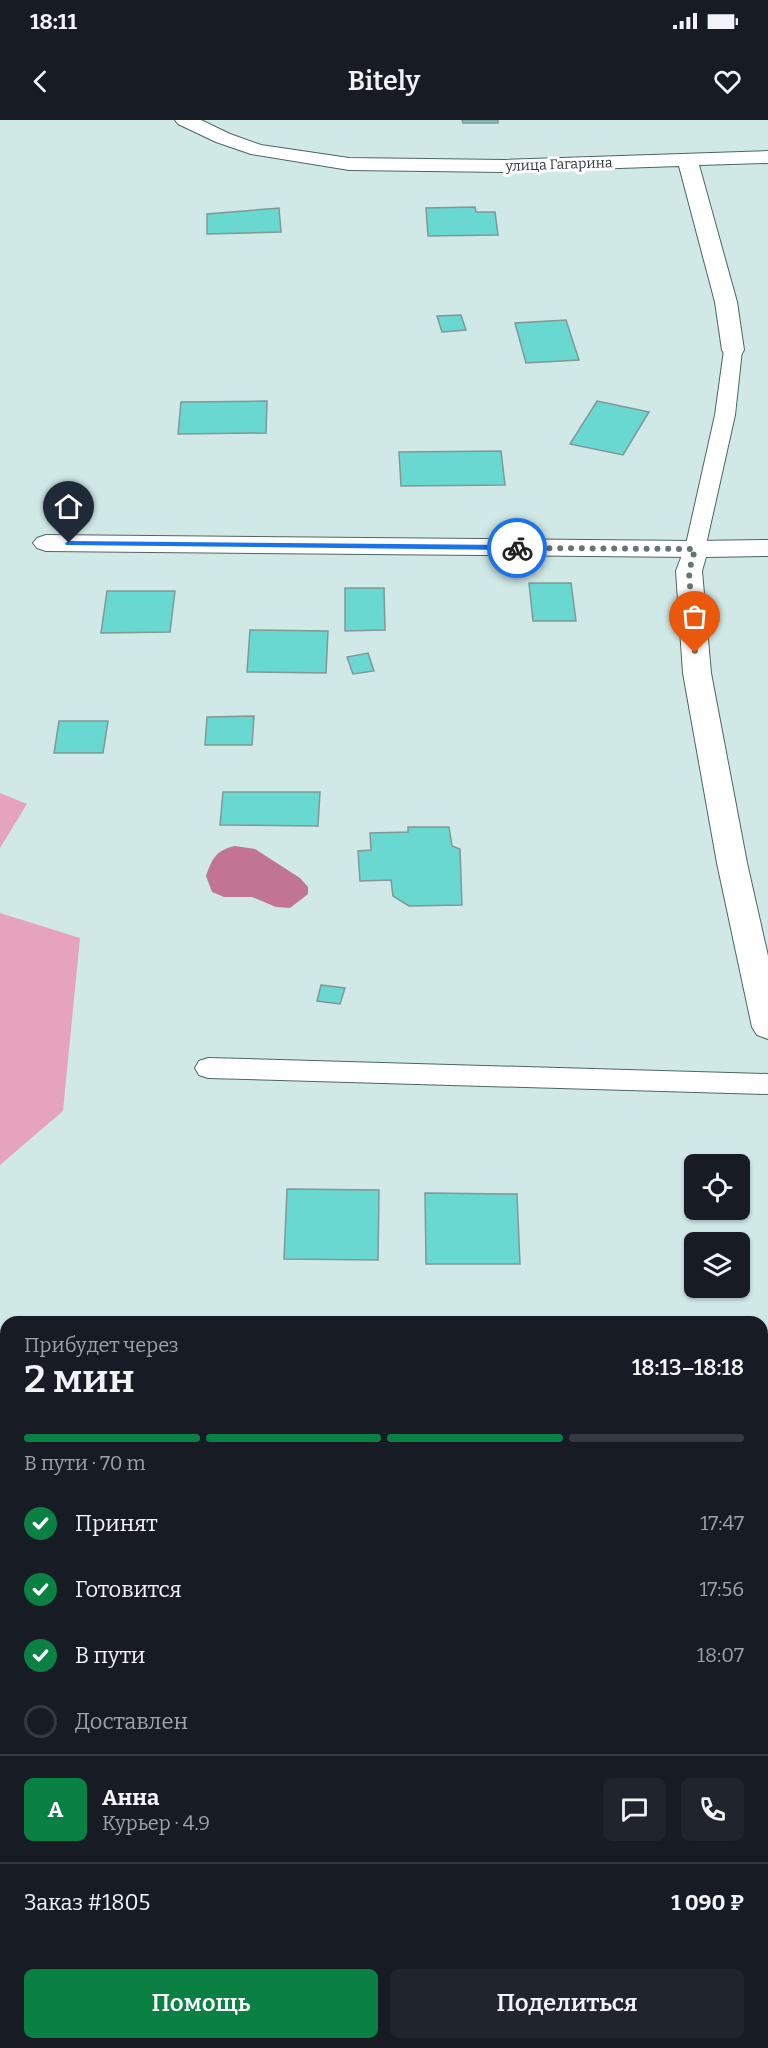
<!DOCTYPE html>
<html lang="ru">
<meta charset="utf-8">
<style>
:root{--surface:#171b24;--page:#20242c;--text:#f1f3f6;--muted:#9ea1a6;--line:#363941;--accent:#0b8043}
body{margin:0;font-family:Bitter,serif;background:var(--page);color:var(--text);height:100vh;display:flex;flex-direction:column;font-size:22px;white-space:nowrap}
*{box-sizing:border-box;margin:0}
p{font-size:20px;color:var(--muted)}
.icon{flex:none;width:33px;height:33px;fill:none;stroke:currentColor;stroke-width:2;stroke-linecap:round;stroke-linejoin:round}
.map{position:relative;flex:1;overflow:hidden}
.drawer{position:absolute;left:0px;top:1196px;width:768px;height:734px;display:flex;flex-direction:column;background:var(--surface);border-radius:18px 18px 0 0;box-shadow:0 2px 4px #0004}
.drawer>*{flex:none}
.tools{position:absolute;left:684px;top:1034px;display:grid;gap:12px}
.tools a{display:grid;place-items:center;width:66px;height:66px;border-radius:9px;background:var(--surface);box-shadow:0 2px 4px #0004;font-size:30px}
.pin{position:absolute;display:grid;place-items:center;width:51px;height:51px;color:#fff;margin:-62px -26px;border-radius:50% 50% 50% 0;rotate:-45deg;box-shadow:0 0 6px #0007}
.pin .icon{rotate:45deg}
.courier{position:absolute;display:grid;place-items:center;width:60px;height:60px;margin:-30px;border:4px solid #1a73e8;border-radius:50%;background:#fff;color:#222;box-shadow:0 2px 8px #0007}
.head em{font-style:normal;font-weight:600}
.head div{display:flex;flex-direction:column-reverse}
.head{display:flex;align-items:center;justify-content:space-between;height:102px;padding:0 24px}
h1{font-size:39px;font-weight:600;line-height:45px}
.bar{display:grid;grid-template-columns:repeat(4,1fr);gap:9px 6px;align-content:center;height:72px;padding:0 24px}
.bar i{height:8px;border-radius:4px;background:var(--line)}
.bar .selected{background:var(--accent)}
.bar p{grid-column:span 4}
.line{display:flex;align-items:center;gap:15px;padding:0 24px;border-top:2px solid var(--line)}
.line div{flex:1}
.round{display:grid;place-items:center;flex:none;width:63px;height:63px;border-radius:9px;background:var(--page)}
ol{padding:0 24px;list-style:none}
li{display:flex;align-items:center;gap:18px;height:66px}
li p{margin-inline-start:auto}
li .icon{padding:6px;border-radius:50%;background:var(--accent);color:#fff;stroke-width:4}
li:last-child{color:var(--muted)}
li i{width:33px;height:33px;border:3px solid var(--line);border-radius:50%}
.button{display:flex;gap:12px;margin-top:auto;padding:12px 24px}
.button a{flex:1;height:69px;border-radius:9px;background:var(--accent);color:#fff;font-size:24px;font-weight:600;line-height:69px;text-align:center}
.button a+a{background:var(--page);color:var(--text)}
.status{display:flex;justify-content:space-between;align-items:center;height:42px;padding:0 30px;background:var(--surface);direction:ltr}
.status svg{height:16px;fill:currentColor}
header{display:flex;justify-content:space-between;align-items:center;height:78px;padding:0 24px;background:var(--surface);font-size:27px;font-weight:600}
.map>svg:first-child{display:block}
</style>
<div class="status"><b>18:11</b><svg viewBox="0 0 49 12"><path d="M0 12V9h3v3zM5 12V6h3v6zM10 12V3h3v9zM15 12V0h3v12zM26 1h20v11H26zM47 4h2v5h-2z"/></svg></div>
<header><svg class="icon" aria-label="back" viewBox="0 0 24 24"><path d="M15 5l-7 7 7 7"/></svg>Bitely<svg class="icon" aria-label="heart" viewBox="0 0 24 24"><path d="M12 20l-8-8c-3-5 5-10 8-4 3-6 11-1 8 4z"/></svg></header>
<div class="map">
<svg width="768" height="1928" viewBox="0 0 768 1928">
<rect width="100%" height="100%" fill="#d0e9e7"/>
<g fill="#e6a3bd">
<polygon points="0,673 27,684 0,728"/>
<polygon points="0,793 80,818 63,991 0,1045"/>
</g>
<path fill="#c17493" d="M235,726L255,729L300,758L308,767V774L290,788L276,787L252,777H224L212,772L206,756C212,739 216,730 235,726Z"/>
<g fill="#68d8d1" stroke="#809896" stroke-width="1.5">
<polygon points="462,0 498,0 498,3 463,3"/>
<polygon points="475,87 476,92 495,92 498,115 428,116 426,88"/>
<polygon points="279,88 281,112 207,114 207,94"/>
<polygon points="461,195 466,210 442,212 437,196"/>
<polygon points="566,200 579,240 526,243 515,203"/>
<polygon points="267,281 266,313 178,314 181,282"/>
<polygon points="597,281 649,292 623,335 570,324"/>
<polygon points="501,331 505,365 401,366 399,332"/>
<polygon points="529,463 571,463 576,501 533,501"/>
<polygon points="345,468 384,468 385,510 345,511"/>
<polygon points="107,471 175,471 170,512 101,513"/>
<polygon points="250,510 328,511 326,553 247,552"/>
<polygon points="368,533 374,551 353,554 347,537"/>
<polygon points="254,596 252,625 205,625 207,597"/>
<polygon points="59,601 108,601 103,633 54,633"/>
<polygon points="223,672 320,672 318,706 220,705"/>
<polygon points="408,707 449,707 452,726 460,729 462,785 409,786 393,776 391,760 360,761 358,731 371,730 370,713 408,712"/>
<polygon points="321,865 345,868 340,884 317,881"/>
<polygon points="287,1069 379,1070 378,1140 284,1139"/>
<polygon points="425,1073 517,1074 520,1144 426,1144"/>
</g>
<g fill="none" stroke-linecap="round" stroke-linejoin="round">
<g stroke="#4e6563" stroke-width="2">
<g id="lane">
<polygon points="733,224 740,226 742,230 735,295 705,429 702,433 695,435 688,433 685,429 715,295 724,230 726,226"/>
<polygon points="208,938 768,954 768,974 208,958 199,955 195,948 199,941"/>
<polygon points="762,1899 768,1899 768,1928 747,1928 745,1923 762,1923"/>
</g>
</g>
<g stroke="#4e6563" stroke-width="2">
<g id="street">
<polygon points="175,0 201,0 230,14 261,25 349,38 504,40 768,31 768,43 699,45 737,182 744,230 741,235 733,237 725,235 722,230 715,182 679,46 504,52 349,50 251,34 216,22 178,4"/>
<polygon points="46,415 695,421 704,424 708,429 704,434 695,437 46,431 37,428 33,423 37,418"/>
</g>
</g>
<g stroke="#4e6563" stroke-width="2">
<polygon id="secondary" points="768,420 768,436 706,437 702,451 711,553 747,743 768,836 768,919 757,915 752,907 717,743 683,553 676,451 686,424 695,421"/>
</g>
<use href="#lane" fill="#fff" fill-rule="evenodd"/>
<use href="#street" fill="#fff" fill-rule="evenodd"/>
<use href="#secondary" fill="#fff" fill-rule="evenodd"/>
</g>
<polygon fill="#1a73e8" points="69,421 517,425 521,428 517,430 66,425 65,423"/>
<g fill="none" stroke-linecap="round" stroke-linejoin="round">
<polyline stroke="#667574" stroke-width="6" stroke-dasharray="0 10.8" points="517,428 695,429 689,452 695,533"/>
</g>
<g text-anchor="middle" stroke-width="6" stroke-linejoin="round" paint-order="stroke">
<g font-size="14" fill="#2d3736" stroke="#fff">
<text transform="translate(559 44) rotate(-2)" y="5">улица Гагарина</text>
</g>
</g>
</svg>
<div class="tools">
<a><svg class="icon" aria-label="locate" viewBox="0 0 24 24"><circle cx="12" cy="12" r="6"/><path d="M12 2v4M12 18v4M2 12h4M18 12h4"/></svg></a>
<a><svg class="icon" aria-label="layers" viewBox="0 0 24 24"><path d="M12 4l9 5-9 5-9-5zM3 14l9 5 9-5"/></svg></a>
</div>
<div class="pin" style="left:695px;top:533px;background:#ea580c"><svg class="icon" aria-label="bag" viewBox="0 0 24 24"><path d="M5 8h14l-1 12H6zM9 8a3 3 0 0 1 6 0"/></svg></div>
<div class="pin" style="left:69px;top:423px;background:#1f2937"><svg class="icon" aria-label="home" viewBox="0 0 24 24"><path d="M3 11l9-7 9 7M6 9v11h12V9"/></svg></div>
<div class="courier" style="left:517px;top:428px"><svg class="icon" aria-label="bike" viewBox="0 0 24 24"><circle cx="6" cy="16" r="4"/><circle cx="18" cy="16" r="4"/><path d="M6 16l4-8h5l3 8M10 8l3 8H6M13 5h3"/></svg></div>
<section class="drawer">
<div class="head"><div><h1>2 мин</h1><p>Прибудет через</p></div><em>18:13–18:18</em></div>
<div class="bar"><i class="selected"></i><i class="selected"></i><i class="selected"></i><i></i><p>В пути · 70 m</p></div>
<ol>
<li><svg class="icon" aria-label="check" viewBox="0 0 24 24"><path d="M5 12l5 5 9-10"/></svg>Принят<p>17:47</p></li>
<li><svg class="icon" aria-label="check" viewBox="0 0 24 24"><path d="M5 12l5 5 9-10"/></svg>Готовится<p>17:56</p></li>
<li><svg class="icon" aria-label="check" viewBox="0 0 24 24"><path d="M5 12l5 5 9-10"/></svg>В пути<p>18:07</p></li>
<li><i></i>Доставлен</li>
</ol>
<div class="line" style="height:108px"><b class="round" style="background:var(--accent);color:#fff">А</b><div><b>Анна</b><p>Курьер · 4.9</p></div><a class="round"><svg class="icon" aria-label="chat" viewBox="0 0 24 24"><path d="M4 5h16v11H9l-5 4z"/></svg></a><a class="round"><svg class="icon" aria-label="phone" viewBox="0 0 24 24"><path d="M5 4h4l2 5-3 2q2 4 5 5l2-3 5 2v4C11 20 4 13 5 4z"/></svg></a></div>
<div class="line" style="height:78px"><div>Заказ #1805</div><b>1 090 ₽</b></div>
<div class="button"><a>Помощь</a><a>Поделиться</a></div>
</section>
</div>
